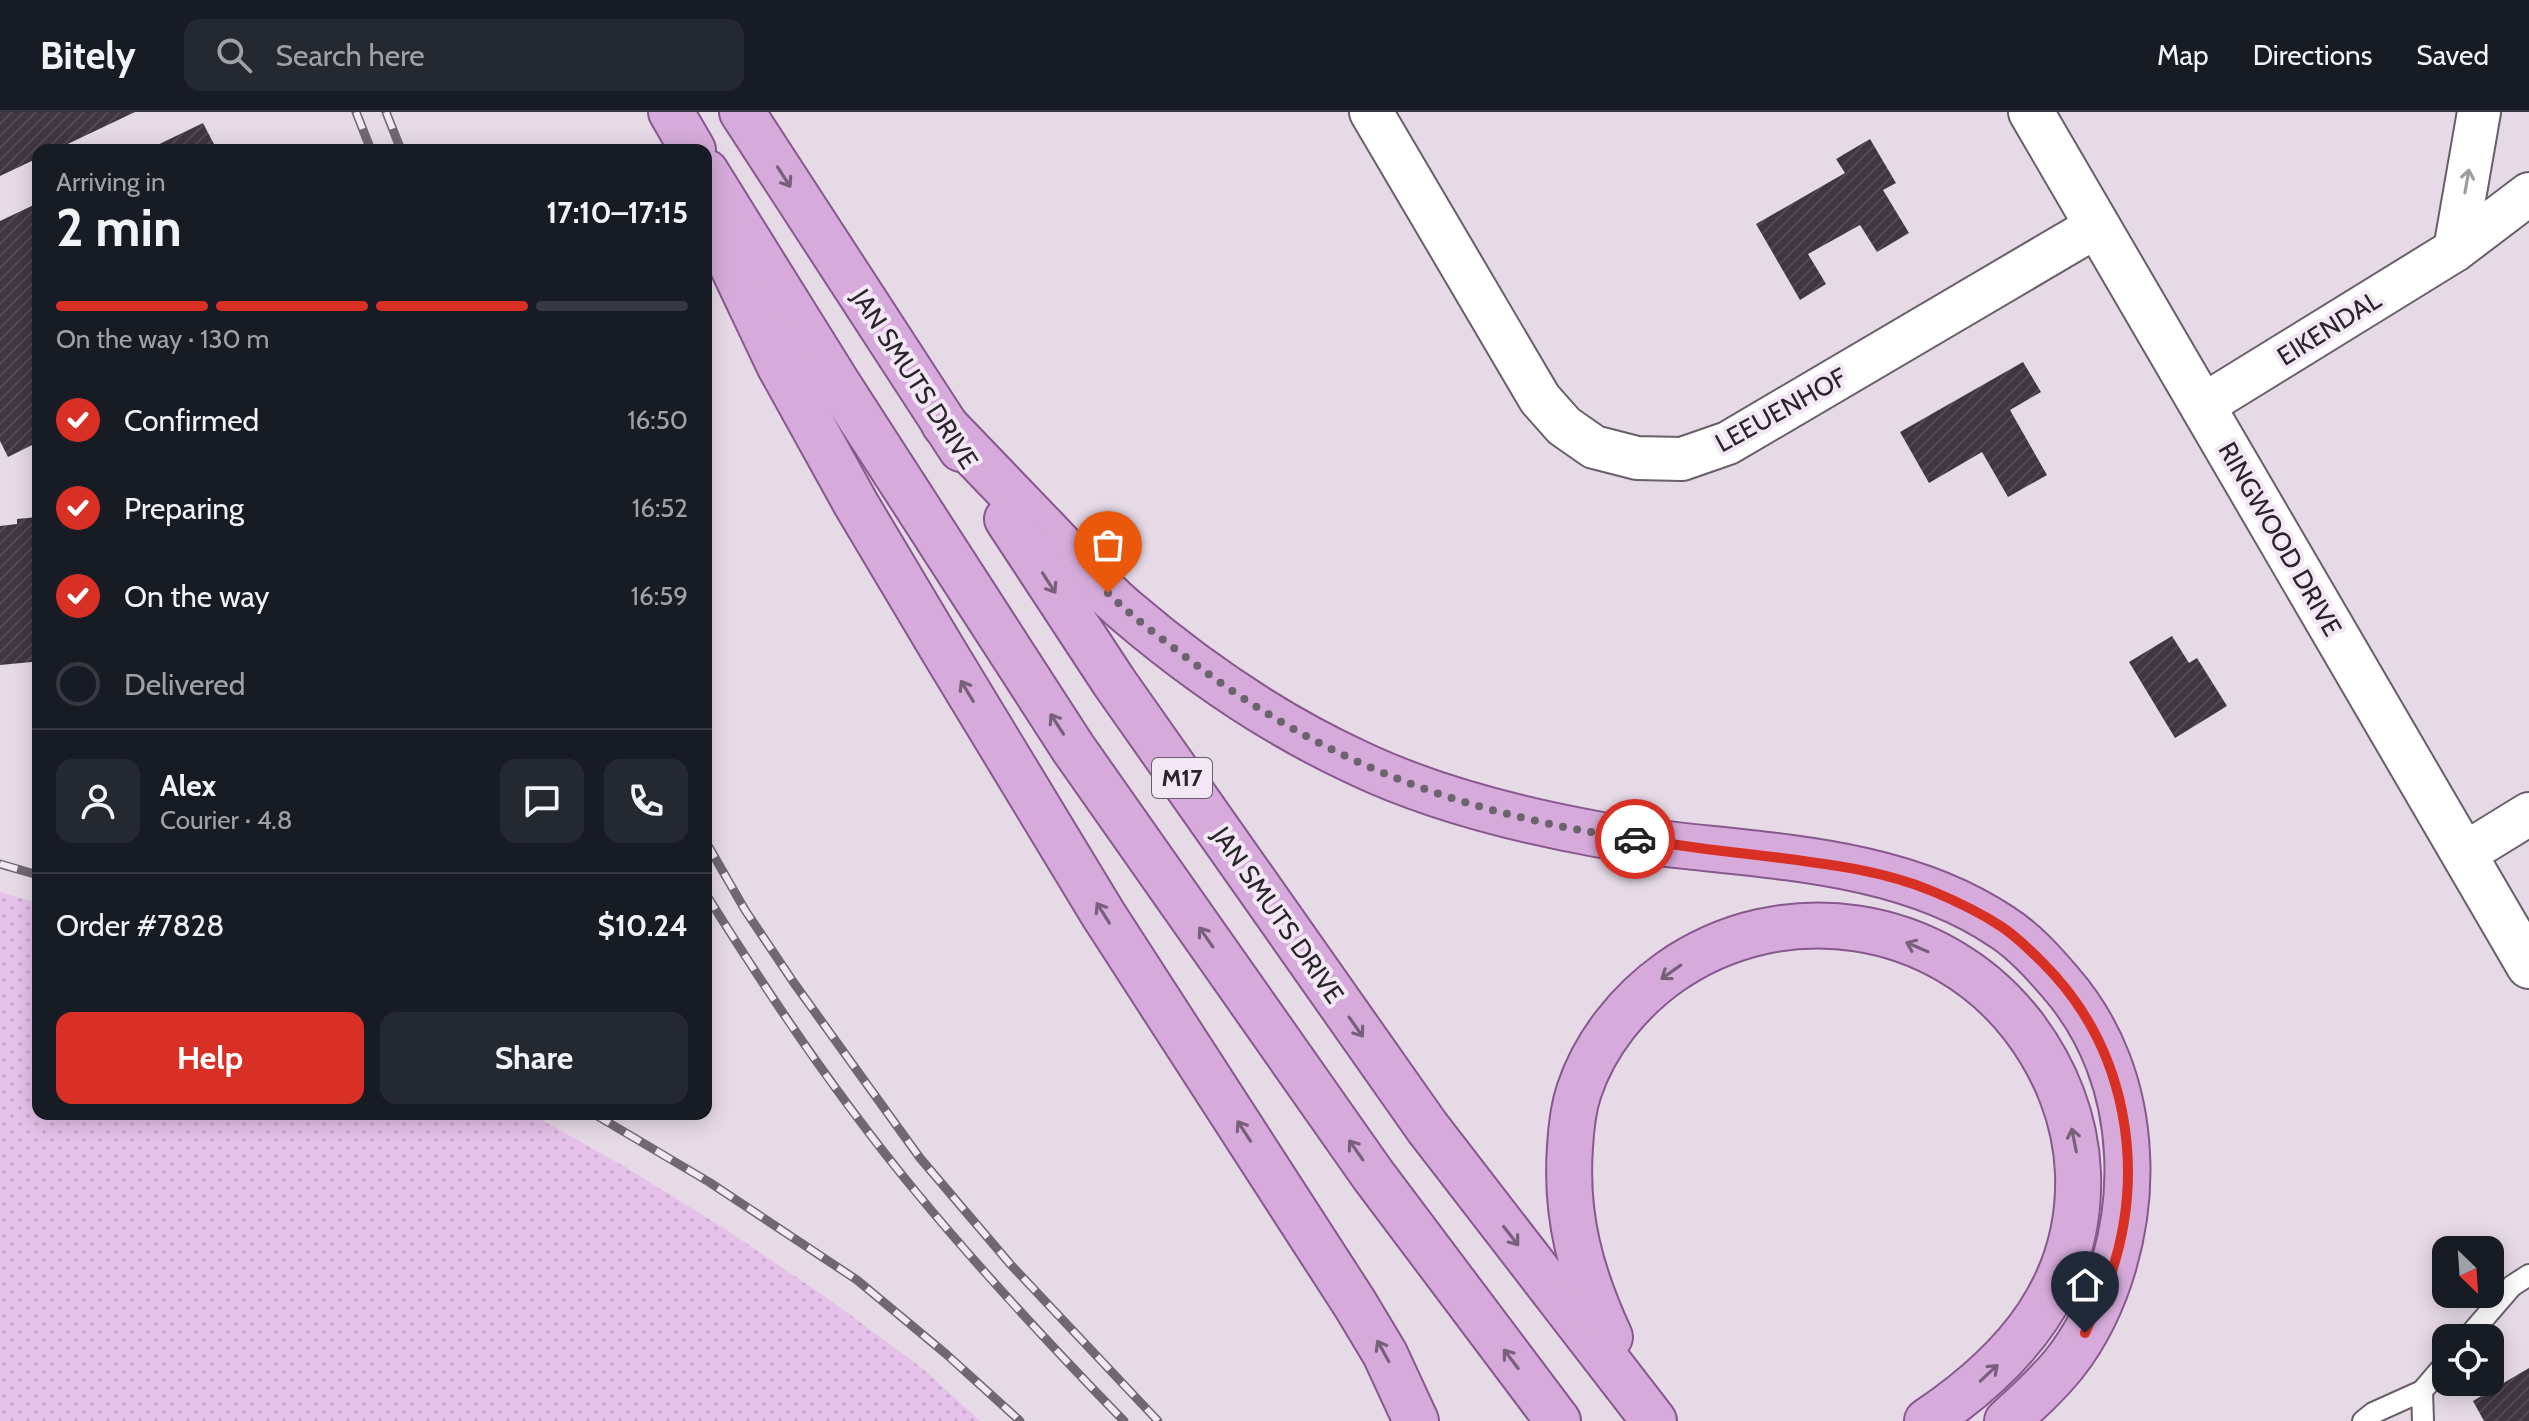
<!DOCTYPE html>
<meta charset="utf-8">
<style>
:root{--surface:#171b24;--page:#242831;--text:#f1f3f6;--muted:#9ea1a6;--line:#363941;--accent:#d93025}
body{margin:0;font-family:Cabin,sans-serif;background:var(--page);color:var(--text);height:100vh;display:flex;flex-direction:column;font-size:30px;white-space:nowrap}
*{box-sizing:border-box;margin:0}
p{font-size:26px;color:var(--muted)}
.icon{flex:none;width:44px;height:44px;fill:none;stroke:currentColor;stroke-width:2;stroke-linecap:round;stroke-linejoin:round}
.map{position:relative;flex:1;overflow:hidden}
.details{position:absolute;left:32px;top:32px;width:680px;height:976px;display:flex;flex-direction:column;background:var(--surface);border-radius:16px;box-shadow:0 4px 20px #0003}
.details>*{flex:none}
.needle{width:52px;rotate:155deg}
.controls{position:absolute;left:2432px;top:1124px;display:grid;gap:16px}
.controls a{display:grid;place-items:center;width:72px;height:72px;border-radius:16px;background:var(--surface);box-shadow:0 4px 20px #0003;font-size:40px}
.pin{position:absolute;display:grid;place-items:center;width:68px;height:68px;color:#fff;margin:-82px -34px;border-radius:50% 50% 50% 0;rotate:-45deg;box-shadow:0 0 8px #0007}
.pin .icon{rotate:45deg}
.courier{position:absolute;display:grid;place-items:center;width:80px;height:80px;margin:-40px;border:6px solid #d93025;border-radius:50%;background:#fff;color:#222;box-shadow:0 2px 10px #0007}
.head em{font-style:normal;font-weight:800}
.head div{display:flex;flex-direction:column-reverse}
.head{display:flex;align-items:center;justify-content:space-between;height:136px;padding:0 24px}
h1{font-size:52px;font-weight:800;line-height:60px}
.bar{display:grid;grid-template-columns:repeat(4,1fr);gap:12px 8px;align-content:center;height:96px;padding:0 24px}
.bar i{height:10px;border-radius:6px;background:var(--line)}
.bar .active{background:var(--accent)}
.bar p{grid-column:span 4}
.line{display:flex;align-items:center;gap:20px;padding:0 24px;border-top:2px solid var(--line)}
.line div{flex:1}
.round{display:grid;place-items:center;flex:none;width:84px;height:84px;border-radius:16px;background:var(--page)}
ol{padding:0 24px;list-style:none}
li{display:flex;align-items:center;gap:24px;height:88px}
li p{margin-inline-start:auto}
li .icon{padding:8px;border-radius:50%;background:var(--accent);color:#fff;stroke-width:4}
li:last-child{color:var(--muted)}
li i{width:44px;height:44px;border:4px solid var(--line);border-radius:50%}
.action{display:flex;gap:16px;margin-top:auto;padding:16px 24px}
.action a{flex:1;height:92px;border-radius:16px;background:var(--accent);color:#fff;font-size:32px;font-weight:800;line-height:92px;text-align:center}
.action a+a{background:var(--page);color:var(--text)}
header{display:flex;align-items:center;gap:48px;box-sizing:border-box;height:112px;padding:0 40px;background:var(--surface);border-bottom:2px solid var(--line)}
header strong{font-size:38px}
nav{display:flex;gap:44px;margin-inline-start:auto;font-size:28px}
.search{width:560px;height:72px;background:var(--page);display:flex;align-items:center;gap:20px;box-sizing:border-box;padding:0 28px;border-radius:16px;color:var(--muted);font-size:30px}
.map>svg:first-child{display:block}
</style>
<header>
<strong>Bitely</strong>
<div class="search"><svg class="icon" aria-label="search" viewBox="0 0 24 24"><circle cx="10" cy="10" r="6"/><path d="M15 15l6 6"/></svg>Search here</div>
<nav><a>Map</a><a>Directions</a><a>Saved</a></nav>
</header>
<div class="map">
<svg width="2529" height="1309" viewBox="0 0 2529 1309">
<defs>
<pattern id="grass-dots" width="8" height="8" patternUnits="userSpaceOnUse" patternTransform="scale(2)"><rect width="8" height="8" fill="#e6c2ea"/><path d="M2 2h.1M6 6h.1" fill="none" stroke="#c5a7c9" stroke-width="1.8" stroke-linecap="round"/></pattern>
<pattern id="building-hatch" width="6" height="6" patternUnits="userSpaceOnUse" patternTransform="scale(2)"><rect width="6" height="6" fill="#3f3640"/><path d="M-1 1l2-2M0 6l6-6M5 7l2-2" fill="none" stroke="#524a53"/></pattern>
</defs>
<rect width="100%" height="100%" fill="#e6dae7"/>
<polygon fill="url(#grass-dots)" points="0,780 38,791 38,1002 531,1002 627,1056 728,1119 827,1186 922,1256 980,1309 0,1309"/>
<g fill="url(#building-hatch)">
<polygon points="0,0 135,0 55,38 38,38 38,46 0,64"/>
<polygon points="203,11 217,38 147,38"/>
<polygon points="1870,27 1896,71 1883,78 1909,121 1877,140 1860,113 1808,142 1826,172 1800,188 1756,112 1845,61 1836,47"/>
<polygon points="38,91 38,330 8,345 0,329 0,109"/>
<polygon points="2023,250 2041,280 2010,298 2047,363 2008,385 1982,340 1929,371 1900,320"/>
<polygon points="38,405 38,583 36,583 32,550 0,553 0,414 17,412 17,407"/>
<polygon points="2172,524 2189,551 2197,546 2227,594 2175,626 2129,550"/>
<polygon points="2529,1256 2529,1309 2484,1309 2473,1289"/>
</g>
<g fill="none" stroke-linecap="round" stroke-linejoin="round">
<g stroke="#695e6a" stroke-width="24">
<g id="lane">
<polyline points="2467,1226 2512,1174 2529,1163"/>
<polyline points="2422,1279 2423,1309"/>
<polyline points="2363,1309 2373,1301 2422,1279 2446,1251"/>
</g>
</g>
<g stroke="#695e6a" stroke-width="46">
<g id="street">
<polyline points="1371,0 1540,287 1564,314 1594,335 1637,346 1682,347 1728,331 2097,114"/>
<polyline points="2455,138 2479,0"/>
<polyline points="2202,294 2455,138 2529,82"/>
<polyline points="2464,742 2529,702"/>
</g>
</g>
<g stroke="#695e6a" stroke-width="48">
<polyline id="secondary" points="2031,0 2529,854"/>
</g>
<g stroke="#87588d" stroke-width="48">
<g id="primary">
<polyline points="671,0 693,38"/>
<polyline points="742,0 961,337"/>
<polyline points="706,60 838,272 1073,636 1373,1063 1558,1309"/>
<polyline points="716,120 779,253 856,392 943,538 1103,802 1355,1192 1385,1242 1416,1309"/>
<path d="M944,312C977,346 1010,381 1043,415C1070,443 1096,473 1125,498C1195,558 1272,611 1356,650C1431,686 1514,707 1596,722C1729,746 1885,736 2002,815C2024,829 2043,850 2060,870C2102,918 2124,978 2127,1042C2131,1113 2109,1195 2064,1252C2047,1273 2027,1291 2007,1309"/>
<polyline points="1007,407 1114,570 1427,1015 1654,1309"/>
<path d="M1610,1225C1581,1162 1565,1105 1570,1035C1571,1016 1573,997 1579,979C1595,931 1629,889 1670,860C1783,781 1939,805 2023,914C2055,956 2076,1007 2078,1061C2082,1173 2016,1249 1927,1309"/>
</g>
</g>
<use href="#lane" stroke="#fff" stroke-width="20"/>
<use href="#street" stroke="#fff" stroke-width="42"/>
<use href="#secondary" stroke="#fff" stroke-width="44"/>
<use href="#primary" stroke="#d6abdb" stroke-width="44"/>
<g stroke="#6f6870" stroke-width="9">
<g id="rail">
<polyline points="356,0 371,38"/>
<polyline points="386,0 401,38"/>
<polyline points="706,730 745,798 794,871 920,1046 1011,1153 1158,1309"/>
<polyline points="0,752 38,763"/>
<path d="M706,782C770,885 838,986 916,1080C981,1159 1052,1235 1124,1309"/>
<polyline points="594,1002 709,1070 857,1168 946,1242 1020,1309"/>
</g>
</g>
<use href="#rail" stroke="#f3e7f5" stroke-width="6" stroke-dasharray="18" stroke-linecap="butt"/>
</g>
<defs><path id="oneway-shaft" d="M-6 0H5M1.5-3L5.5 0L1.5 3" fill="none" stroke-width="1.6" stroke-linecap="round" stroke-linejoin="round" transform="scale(2)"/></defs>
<g stroke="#77617a">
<use href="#oneway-shaft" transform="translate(784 65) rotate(57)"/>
<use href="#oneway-shaft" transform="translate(1049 471) rotate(57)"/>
<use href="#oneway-shaft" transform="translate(967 579) rotate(-121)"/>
<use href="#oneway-shaft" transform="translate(1057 612) rotate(-123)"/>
<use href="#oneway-shaft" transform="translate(1103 801) rotate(-122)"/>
<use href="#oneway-shaft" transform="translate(1206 825) rotate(-125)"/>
<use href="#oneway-shaft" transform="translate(1917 835) rotate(-157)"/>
<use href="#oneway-shaft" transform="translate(1671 860) rotate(145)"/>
<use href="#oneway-shaft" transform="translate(1356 915) rotate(55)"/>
<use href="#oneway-shaft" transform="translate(1244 1019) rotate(-123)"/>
<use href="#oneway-shaft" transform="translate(2074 1028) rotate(-101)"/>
<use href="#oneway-shaft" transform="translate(1356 1038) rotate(-125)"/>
<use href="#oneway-shaft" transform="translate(1511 1124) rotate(52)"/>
<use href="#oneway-shaft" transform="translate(1383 1239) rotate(-119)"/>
<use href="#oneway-shaft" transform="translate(1511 1247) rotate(-127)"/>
<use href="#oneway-shaft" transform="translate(1989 1261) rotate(-43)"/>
</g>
<use stroke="#9f9d9f" href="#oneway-shaft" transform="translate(2467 69) rotate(-80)"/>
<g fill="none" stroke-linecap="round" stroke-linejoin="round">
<path stroke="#6b646c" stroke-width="8" stroke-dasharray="0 14.4" d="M1108,481C1131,504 1157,523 1183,543C1322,651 1462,702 1635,727"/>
<path stroke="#d93025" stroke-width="10" d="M1635,727C1681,734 1727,740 1773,745C1827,752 1881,758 1932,779C1956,789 1981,801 2002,815C2017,825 2030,838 2043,851C2128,936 2148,1060 2108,1171C2101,1188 2092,1204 2085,1221"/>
</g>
<g text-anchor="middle" stroke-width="8" stroke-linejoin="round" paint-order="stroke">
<rect fill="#f3e7f5" stroke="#665f67" stroke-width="2" x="1152" y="646" width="60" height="40" rx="6"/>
<g font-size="24" font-weight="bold" fill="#29252a">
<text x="1182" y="674">M17</text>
</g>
<g font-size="26" fill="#29252a" stroke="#f3e7f5">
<text transform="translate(2329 216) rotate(-32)" y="9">EIKENDAL</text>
<text transform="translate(915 267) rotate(57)" y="9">JAN SMUTS DRIVE</text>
<text transform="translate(1781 298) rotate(-29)" y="9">LEEUENHOF</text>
<text transform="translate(2280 427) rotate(60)" y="9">RINGWOOD DRIVE</text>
<text transform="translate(1278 803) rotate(55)" y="9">JAN SMUTS DRIVE</text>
</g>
</g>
</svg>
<div class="controls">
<a><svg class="needle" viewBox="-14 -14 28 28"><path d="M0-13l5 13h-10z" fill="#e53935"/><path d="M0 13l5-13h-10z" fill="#9ea1a6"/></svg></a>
<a><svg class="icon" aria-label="locate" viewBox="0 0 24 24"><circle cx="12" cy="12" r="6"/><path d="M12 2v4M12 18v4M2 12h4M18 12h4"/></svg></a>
</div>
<div class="pin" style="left:1108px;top:481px;background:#ea580c"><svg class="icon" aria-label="bag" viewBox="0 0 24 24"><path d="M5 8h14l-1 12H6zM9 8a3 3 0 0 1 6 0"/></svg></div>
<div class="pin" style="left:2085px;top:1221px;background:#1f2937"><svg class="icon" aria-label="home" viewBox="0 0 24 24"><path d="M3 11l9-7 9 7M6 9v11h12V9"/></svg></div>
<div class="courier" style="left:1635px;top:727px"><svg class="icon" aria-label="car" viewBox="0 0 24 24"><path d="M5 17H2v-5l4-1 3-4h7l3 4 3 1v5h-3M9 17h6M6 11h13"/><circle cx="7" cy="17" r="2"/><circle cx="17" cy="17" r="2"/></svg></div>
<section class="details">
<div class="head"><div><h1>2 min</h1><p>Arriving in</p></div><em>17:10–17:15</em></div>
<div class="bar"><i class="active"></i><i class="active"></i><i class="active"></i><i></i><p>On the way · 130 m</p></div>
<ol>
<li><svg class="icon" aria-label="check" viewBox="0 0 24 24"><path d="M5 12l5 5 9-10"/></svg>Confirmed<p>16:50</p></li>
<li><svg class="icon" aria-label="check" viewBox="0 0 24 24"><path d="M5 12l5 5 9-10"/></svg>Preparing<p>16:52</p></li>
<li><svg class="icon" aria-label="check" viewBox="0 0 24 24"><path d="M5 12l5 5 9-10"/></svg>On the way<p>16:59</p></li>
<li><i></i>Delivered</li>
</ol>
<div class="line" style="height:144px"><a class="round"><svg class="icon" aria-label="person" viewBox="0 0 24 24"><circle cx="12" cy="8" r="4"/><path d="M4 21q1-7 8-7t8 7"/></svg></a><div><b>Alex</b><p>Courier · 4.8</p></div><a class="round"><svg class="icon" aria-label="chat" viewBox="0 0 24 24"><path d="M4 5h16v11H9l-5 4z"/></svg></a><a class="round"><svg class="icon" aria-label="phone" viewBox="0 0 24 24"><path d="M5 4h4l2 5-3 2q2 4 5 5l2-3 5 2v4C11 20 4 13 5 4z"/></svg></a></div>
<div class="line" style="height:104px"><div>Order #7828</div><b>$10.24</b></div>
<div class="action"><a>Help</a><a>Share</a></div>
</section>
</div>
